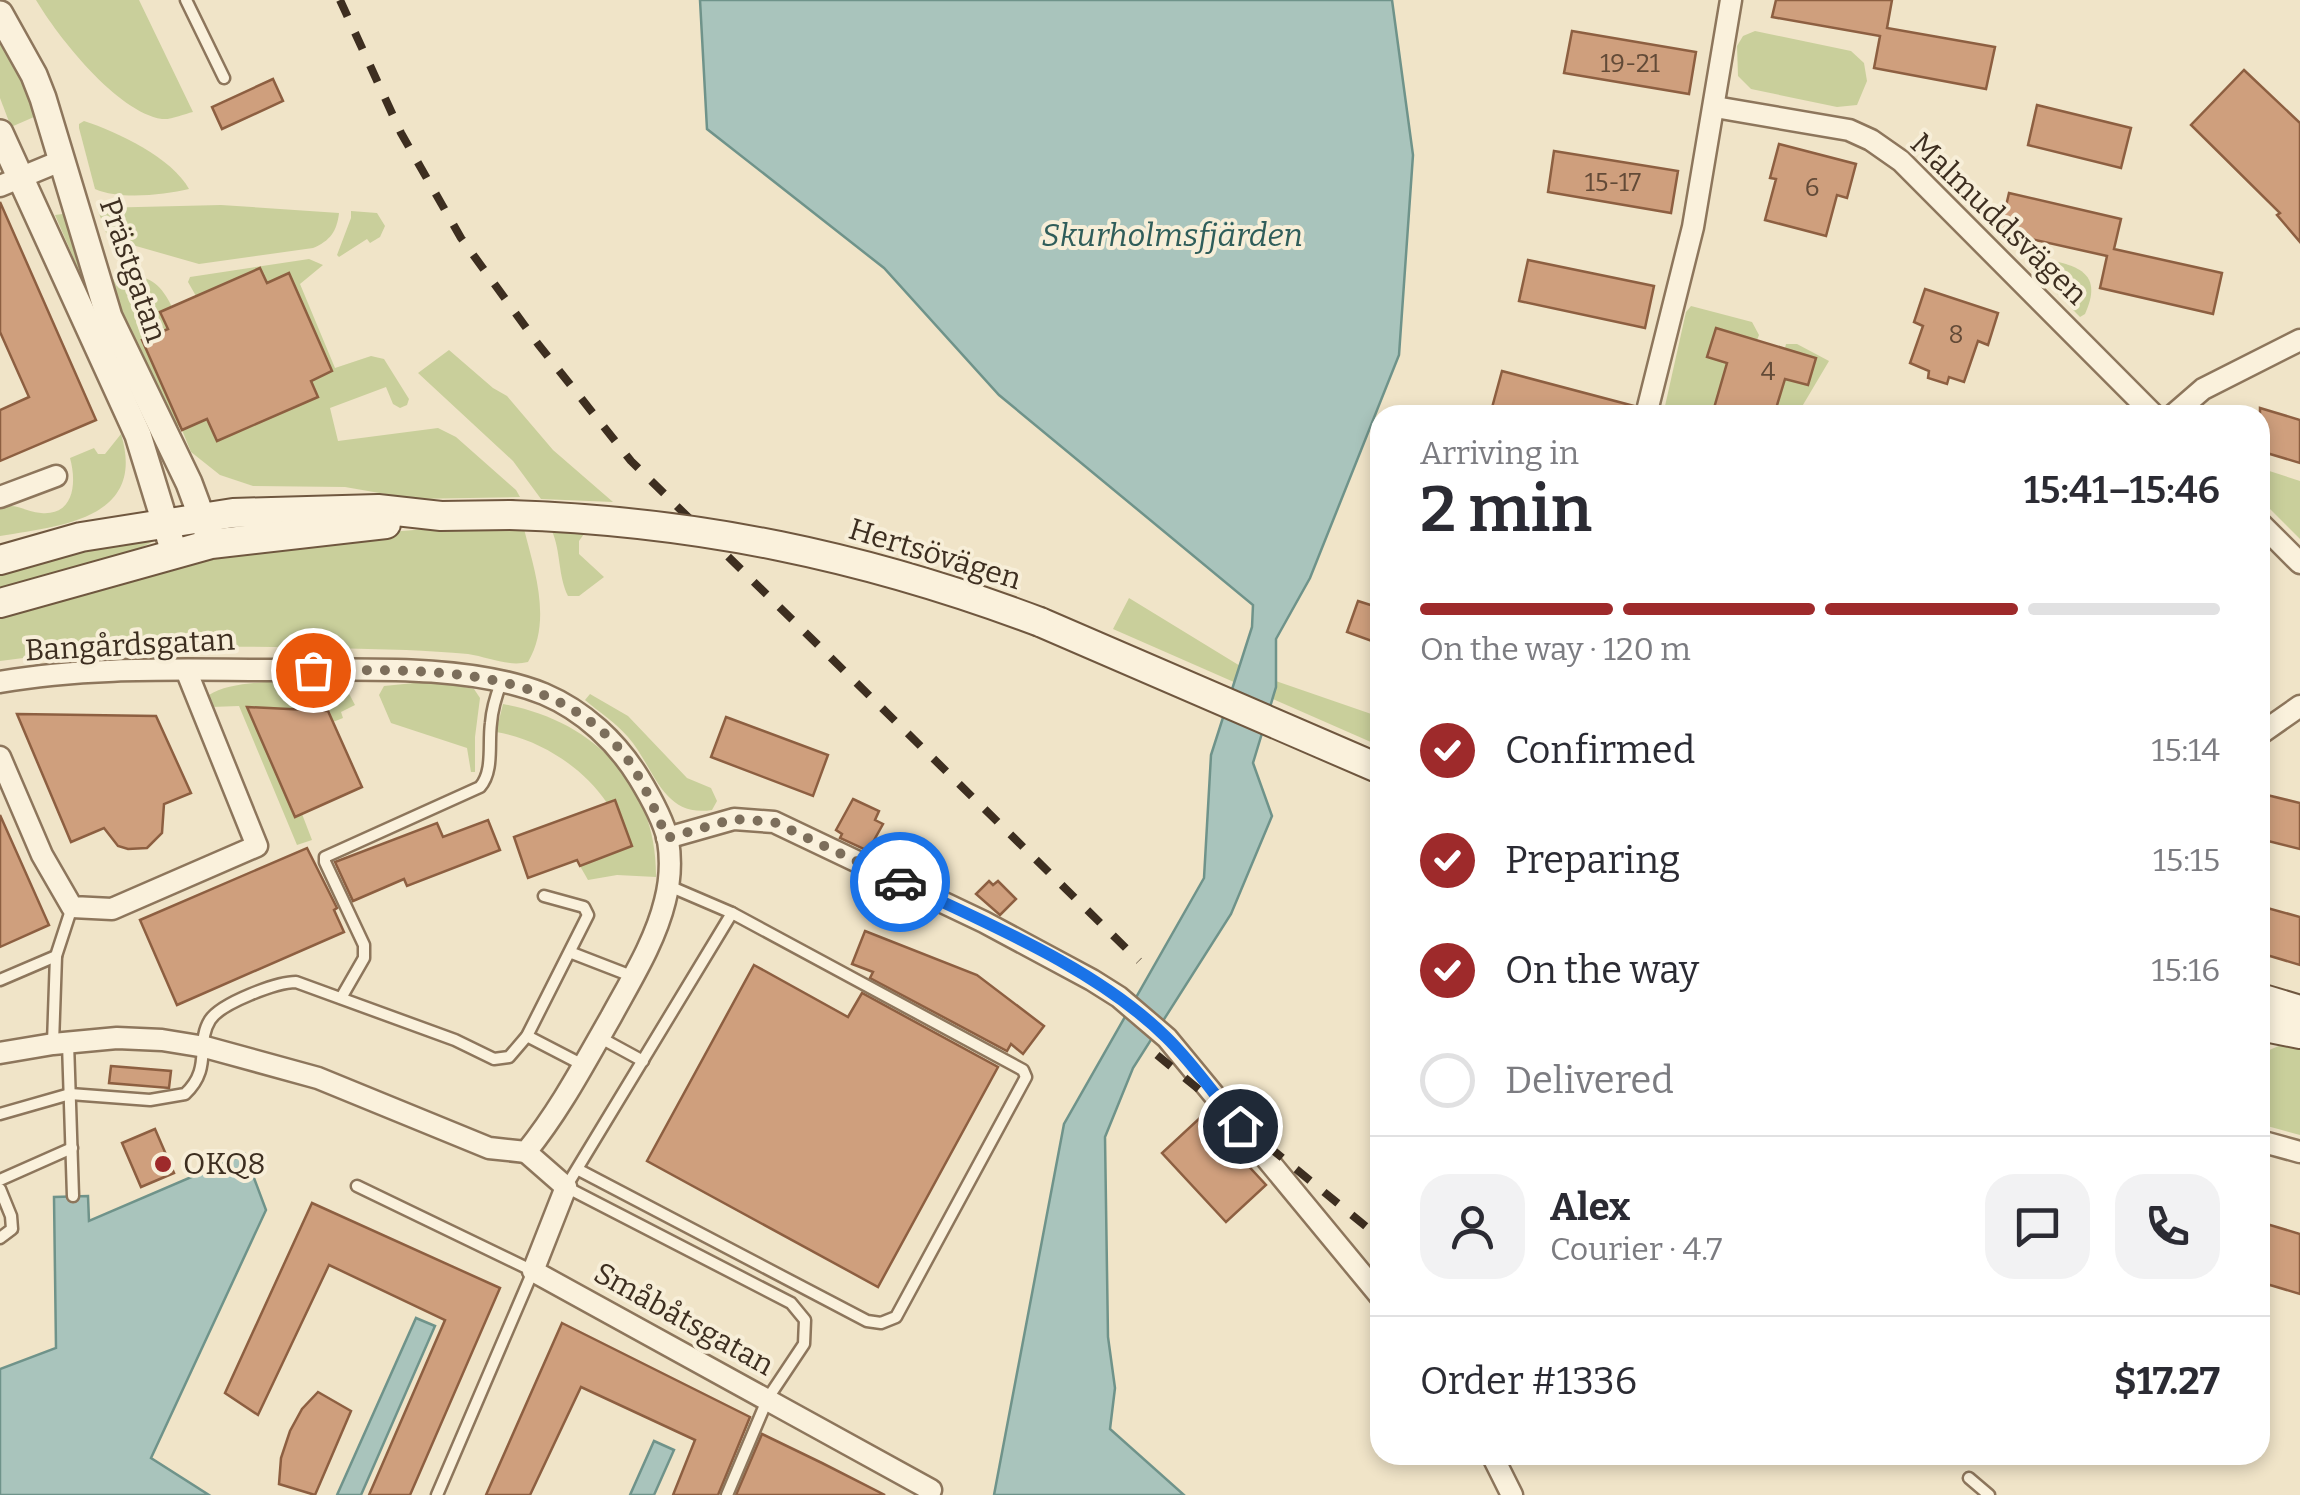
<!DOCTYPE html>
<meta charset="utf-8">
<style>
:root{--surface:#fff;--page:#f2f2f3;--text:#2b2b33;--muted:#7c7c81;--line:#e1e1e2;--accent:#9e2a2b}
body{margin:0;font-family:Bitter,serif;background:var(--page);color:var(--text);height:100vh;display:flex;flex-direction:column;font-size:38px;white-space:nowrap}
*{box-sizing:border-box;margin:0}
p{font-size:32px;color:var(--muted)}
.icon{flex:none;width:55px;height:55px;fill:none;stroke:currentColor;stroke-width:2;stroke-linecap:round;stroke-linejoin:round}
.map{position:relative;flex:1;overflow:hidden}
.details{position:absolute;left:1370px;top:405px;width:900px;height:1060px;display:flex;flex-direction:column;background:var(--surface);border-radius:30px;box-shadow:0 5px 15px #0003}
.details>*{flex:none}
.pin{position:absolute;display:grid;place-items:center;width:85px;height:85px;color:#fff;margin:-42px;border:5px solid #fff;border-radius:50%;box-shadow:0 2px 10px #0007}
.courier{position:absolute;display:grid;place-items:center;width:100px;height:100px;margin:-50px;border:8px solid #1a73e8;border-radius:50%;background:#fff;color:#222;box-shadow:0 2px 12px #0007}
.summary em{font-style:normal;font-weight:600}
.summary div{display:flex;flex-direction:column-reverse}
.summary{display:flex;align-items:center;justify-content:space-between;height:170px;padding:0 50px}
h1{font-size:65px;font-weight:600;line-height:75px}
.bar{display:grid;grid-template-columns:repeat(4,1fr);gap:15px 10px;align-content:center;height:120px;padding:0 50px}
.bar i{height:12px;border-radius:8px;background:var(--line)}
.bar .selected{background:var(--accent)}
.bar p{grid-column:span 4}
.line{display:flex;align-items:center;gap:25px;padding:0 50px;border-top:2px solid var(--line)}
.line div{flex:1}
.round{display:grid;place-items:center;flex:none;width:105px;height:105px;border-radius:30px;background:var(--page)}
ol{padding:0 50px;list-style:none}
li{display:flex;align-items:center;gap:30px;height:110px}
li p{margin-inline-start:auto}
li .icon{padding:10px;border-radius:50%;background:var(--accent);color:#fff;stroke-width:4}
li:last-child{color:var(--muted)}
li i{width:55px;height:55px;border:5px solid var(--line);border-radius:50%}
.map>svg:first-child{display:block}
</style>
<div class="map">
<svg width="2300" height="1495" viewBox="0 0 2300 1495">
<rect width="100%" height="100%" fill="#f0e4c8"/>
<g fill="#c9cf9b">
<path d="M36,0H139L193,112C184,114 171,120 162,119C117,112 58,37 36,0Z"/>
<polygon points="1755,31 1851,51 1864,63 1867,81 1857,105 1837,107 1751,89 1738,76 1737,46 1743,36"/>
<polygon points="0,38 26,85 34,117 11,127 0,98"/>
<path d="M84,121C118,132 172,158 189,189C163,195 120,200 95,189L79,128V124Z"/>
<path d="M221,205L339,213C337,231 330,241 313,248L199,264L108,238L97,208Z"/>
<polygon points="351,211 377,213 385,226 380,237 370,243 367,239 339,257 337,255 351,218"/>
<polygon points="70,213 83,280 55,215"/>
<path d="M309,259L323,265L300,284L335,368L371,356L384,359L409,399L407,405L400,408L393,404L386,387L330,408L338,441L438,428L456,437L516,490L520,497L414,499L345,487L253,486L220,475L191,452L182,430L160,406L108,281C139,270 158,277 172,307L160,312L168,329L143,340L207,419L218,441L317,397L311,381L289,274L267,283L260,268L196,296L188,282L190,277Z"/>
<path d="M2045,259C2080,266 2103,274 2085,314L2080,317L2037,273L2040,260Z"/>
<polygon points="1691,306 1752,322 1759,335 1757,340 1715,329 1707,357 1727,363 1712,415 1663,415 1686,312"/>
<polygon points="1786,344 1797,344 1829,361 1797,415 1774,415 1785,379 1808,385 1816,358 1785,348"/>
<polygon points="449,350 493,388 507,396 553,450 613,502 541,499 513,461 418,373"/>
<path d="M121,434C147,519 61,526 0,536V508C16,502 25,512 41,513C74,516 77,483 70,458L94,448L98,454H105Z"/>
<polygon points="2260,468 2300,481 2300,539 2260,499"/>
<path d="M452,527L524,529C535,572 552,621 528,662C508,667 488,657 468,654C448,652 427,651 406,650C271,646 134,642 0,661V614L168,564L364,534Z"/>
<path d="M552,531H586L579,541V554L604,577L579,596H568C558,576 561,552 552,531Z"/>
<polygon points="162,537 140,548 0,590 0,571 83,546"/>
<polygon points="1129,598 1250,672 1380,717 1380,746 1113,629"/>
<path d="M318,681L345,686L355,705L341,712L343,718L333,722L328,711L247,708L295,816L302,814L312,840L297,845L239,706L211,707L209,695C233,679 288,682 318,681Z"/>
<polygon points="434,681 474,689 480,698 475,737 475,772 471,772 467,748 391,723 379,695 384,686"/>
<path d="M590,694L628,716L687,778L711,788L717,801L712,810C662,818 655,768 628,737C616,723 599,712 585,700Z"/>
<path d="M503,704C592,720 657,783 656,877L617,875L588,880L580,866L632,846L615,801L607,803C583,767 539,739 496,732Z"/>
<polygon points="2281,1045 2300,1045 2300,1135 2260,1124 2260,1054"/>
</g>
<g fill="#a9c4bc" stroke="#6f938a" stroke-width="2.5">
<polygon points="700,0 1392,0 1413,155 1399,355 1310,578 1276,639 1276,687 1253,763 1272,816 1231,914 1133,1068 1105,1137 1108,1337 1115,1388 1110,1429 1184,1495 994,1495 1064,1124 1204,878 1211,755 1252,627 1253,605 999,395 884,268 707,129"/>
<polygon points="245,1154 266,1210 151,1458 209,1495 0,1495 0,1369 56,1348 54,1197 88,1196 89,1221"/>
<polygon points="416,1318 435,1326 361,1495 337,1495"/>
<polygon points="654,1441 674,1450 654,1495 630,1495"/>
</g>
<g fill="#cf9f7d" stroke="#8d5f41" stroke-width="2.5">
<polygon points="1776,0 1892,0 1887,28 1995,47 1986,89 1874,68 1880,36 1772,17"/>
<polygon points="1572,31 1696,52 1689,94 1564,73"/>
<polygon points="2244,70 2300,123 2300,242 2277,215 2280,213 2191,125"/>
<polygon points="273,79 283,101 222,129 212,107"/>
<polygon points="2037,105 2131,128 2121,168 2028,145"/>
<polygon points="1779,144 1856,164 1847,198 1837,195 1826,236 1765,220 1776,179 1770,178"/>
<polygon points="1554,151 1678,171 1671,213 1548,192"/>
<polygon points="2009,193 2121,219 2114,249 2222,273 2213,314 2100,288 2107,256 2000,232"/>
<polygon points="0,202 96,420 0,461 0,410 29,397 0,332"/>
<polygon points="1528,260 1654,286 1645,328 1519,301"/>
<polygon points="260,268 267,283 289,273 332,371 311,381 318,397 217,441 207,419 182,430 142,340 168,329 160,312"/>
<polygon points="1925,289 1998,313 1988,345 1978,341 1964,382 1949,377 1947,384 1928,378 1929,371 1910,363 1923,326 1914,322"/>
<polygon points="1716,328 1816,358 1808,385 1785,379 1774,415 1712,415 1727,363 1707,357"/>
<polygon points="1502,371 1634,406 1633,415 1490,415"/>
<polygon points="2260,408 2300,420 2300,463 2260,451"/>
<polygon points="1358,601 1380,608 1380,644 1347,632"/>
<polygon points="247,707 328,711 362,787 295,817"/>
<polygon points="17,714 156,716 191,793 164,804 162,833 147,848 128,849 118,846 104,828 71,842"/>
<polygon points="726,717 828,755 813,796 711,757"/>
<polygon points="2267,795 2300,803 2300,849 2260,839 2260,821"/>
<polygon points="853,799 879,811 875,820 883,824 868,851 840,838 842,834 836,830"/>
<polygon points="615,800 632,846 580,866 577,860 528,878 514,837"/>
<polygon points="0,815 49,925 0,947"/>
<polygon points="488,820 500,850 407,886 404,879 353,901 335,862 437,823 443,837"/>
<polygon points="307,848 337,908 334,910 344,932 177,1005 140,920"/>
<polygon points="989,881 993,885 998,881 1016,899 1000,915 976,894"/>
<polygon points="2260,906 2300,917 2300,965 2260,953"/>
<polygon points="865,931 977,975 1044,1026 1023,1054 1011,1044 1007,1051 870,978 873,972 852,964"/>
<polygon points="754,965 848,1017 862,993 998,1067 878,1287 647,1161"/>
<polygon points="111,1066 171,1071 169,1088 109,1083"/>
<polygon points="1202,1116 1266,1185 1226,1222 1162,1153"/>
<polygon points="155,1129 174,1173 141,1187 122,1143"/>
<polygon points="312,1203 500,1288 410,1495 369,1495 445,1320 329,1265 258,1415 225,1393"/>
<polygon points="2260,1222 2300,1234 2300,1294 2260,1282"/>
<polygon points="562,1323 750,1417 718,1495 673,1495 695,1440 581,1387 530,1495 486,1495"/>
<polygon points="318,1392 351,1411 315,1495 279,1484 281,1458 290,1431 302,1409"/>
<polygon points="762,1434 822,1463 885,1495 736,1495"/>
</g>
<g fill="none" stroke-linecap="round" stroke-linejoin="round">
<g stroke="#8d765c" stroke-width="15">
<g id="service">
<polyline points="186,0 224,78"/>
<polyline points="669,886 732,913"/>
<polyline points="572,953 634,977"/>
<polyline points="0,980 56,956"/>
<path d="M341,998L364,958V945L325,862V857L480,787C494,771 488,744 491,723C492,709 496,696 501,683"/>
<polyline points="527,1036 583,1065"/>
<polyline points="599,1037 643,1061"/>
<polyline points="53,1043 56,956 72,907"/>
<polyline points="68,1043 73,1196"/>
<path d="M0,1114L70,1094L150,1100L185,1094C213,1068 195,1044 210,1020C221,1003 277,982 296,982L455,1040L494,1059L509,1057L527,1036L588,915L584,907L544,896"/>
<polyline points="577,1169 867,1321 881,1323 896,1317 1026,1077 1023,1070 732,913 566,1187 791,1303 805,1320 804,1344 768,1398 727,1495"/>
<polyline points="0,1180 72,1148"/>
<polyline points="357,1186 533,1271 437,1495"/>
<polyline points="0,1189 11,1216 12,1229 0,1238"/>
<polyline points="1969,1478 1989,1495"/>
</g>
</g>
<g stroke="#8d765c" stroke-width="25">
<g id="minor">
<polyline points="1715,107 1849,130 1871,140 1901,161 2154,415"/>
<polyline points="0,186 63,160"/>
<polyline points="1646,415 1693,227 1731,0"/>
<polyline points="2173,415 2203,389 2300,340"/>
<polyline points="0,497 56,476"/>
<polyline points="2260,523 2300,563"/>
<path d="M0,682C89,666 183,670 273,670C355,670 467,663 544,694C584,711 617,742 639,778C650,796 663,819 668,840C671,859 670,882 665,901C655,942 631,980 611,1017C584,1064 560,1110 526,1152L489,1148L318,1078L205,1047L162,1040L117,1038L53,1044L0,1053"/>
<polyline points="2260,734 2300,706"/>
<polyline points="0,757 42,855 72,907 112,909 257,846 186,670"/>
<polyline points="667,838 734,819 774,822 984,922 1092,980 1119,997 1167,1038 1380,1296"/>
<polyline points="2260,1141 2300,1152"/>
<polyline points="526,1152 566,1187 533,1271 931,1490"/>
<polyline points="1492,1455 1512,1495"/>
</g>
</g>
<g stroke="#8d765c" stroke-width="30">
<g id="tertiary">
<polyline points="0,14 34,75 43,98 109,317 189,483 208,534"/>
<polyline points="0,133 138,435 174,552"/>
</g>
</g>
<g stroke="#6f573f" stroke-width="32">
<g id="secondary">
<polyline points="0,560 81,537 233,513 378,509 441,516 510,515"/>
<polyline points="0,603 211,544 386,524"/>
<polyline points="1040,622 1380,769"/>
<polyline points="2260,998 2300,1010"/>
<polyline points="2260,1026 2300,1034"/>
</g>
</g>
<use href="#service" stroke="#faf1dc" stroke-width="10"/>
<use href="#minor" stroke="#faf1dc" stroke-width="20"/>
<use href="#tertiary" stroke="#faf1dc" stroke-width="25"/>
<use href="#secondary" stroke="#faf1dc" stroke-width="28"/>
<g stroke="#3d2e20" stroke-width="8" stroke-dasharray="18 18" stroke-linecap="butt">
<polyline points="340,0 401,133 461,238 538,344 631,461 1139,961"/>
<polyline points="1157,1055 1380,1238"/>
</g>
<g stroke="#6f573f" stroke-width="32" stroke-linecap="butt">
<path id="secondary-bridge" d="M510,515C697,521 865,556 1040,622"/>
</g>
<use href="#secondary-bridge" stroke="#faf1dc" stroke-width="28"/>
</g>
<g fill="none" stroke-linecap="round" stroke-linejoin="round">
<path stroke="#7c6e5b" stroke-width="10" stroke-dasharray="0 18" d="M313,670C415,671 541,662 616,745C640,771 653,806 667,838L734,819L774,822L900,882"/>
<path stroke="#1a73e8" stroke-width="12" d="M900,882C988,924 1096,968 1166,1037C1193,1063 1216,1097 1240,1126"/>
</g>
<circle fill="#9e2a2b" stroke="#f7eed8" stroke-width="4" cx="163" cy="1164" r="10"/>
<g text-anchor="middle" stroke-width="8" stroke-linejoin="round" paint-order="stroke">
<g font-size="25" fill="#624a37">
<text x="1630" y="72">19-21</text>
<text x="1613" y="191">15-17</text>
<text x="1812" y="196">6</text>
<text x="1956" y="343">8</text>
<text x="1768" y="380">4</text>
</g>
<g font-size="30" fill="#3d2e20" stroke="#f7eed8">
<text transform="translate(1999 219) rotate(44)" y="10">Malmuddsvägen</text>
<text transform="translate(133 270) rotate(71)" y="10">Prästgatan</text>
<text transform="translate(935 554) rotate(17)" y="10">Hertsövägen</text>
<text transform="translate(130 645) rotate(-3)" y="10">Bangårdsgatan</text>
<text transform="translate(684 1319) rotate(29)" y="10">Småbåtsgatan</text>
</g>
<g font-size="30" fill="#3d2e20" stroke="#f7eed8" text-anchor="start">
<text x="183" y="1174">OKQ8</text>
</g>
<g font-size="32" font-style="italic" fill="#2f5d5a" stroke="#f7eed8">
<text x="1172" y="246">Skurholmsfjärden</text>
</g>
</g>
</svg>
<div class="pin" style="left:313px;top:670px;background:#ea580c"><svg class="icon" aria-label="bag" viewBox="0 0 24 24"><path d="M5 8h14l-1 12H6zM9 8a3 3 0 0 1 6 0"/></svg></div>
<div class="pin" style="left:1240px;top:1126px;background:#1f2937"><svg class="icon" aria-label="home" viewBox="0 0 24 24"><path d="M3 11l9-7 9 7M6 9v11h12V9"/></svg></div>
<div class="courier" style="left:900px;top:882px"><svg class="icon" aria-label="car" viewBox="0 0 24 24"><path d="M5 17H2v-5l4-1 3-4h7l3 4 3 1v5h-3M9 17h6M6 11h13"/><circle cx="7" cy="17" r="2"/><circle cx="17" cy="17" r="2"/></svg></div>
<section class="details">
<div class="summary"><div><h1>2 min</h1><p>Arriving in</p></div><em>15:41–15:46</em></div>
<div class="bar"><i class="selected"></i><i class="selected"></i><i class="selected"></i><i></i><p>On the way · 120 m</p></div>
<ol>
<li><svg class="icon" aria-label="check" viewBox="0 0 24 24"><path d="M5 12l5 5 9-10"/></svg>Confirmed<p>15:14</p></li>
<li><svg class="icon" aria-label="check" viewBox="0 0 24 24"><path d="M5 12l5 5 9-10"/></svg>Preparing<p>15:15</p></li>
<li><svg class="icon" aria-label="check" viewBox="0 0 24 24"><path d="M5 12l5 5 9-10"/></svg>On the way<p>15:16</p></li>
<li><i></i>Delivered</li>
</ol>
<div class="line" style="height:180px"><a class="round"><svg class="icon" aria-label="person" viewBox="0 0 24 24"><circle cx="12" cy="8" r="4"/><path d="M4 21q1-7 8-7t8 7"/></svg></a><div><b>Alex</b><p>Courier · 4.7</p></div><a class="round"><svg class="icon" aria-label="chat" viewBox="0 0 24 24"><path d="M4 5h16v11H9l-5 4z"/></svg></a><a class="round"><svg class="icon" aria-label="phone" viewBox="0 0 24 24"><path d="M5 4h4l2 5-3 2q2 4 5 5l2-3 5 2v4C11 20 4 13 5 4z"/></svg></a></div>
<div class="line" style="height:130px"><div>Order #1336</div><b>$17.27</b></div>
</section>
</div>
